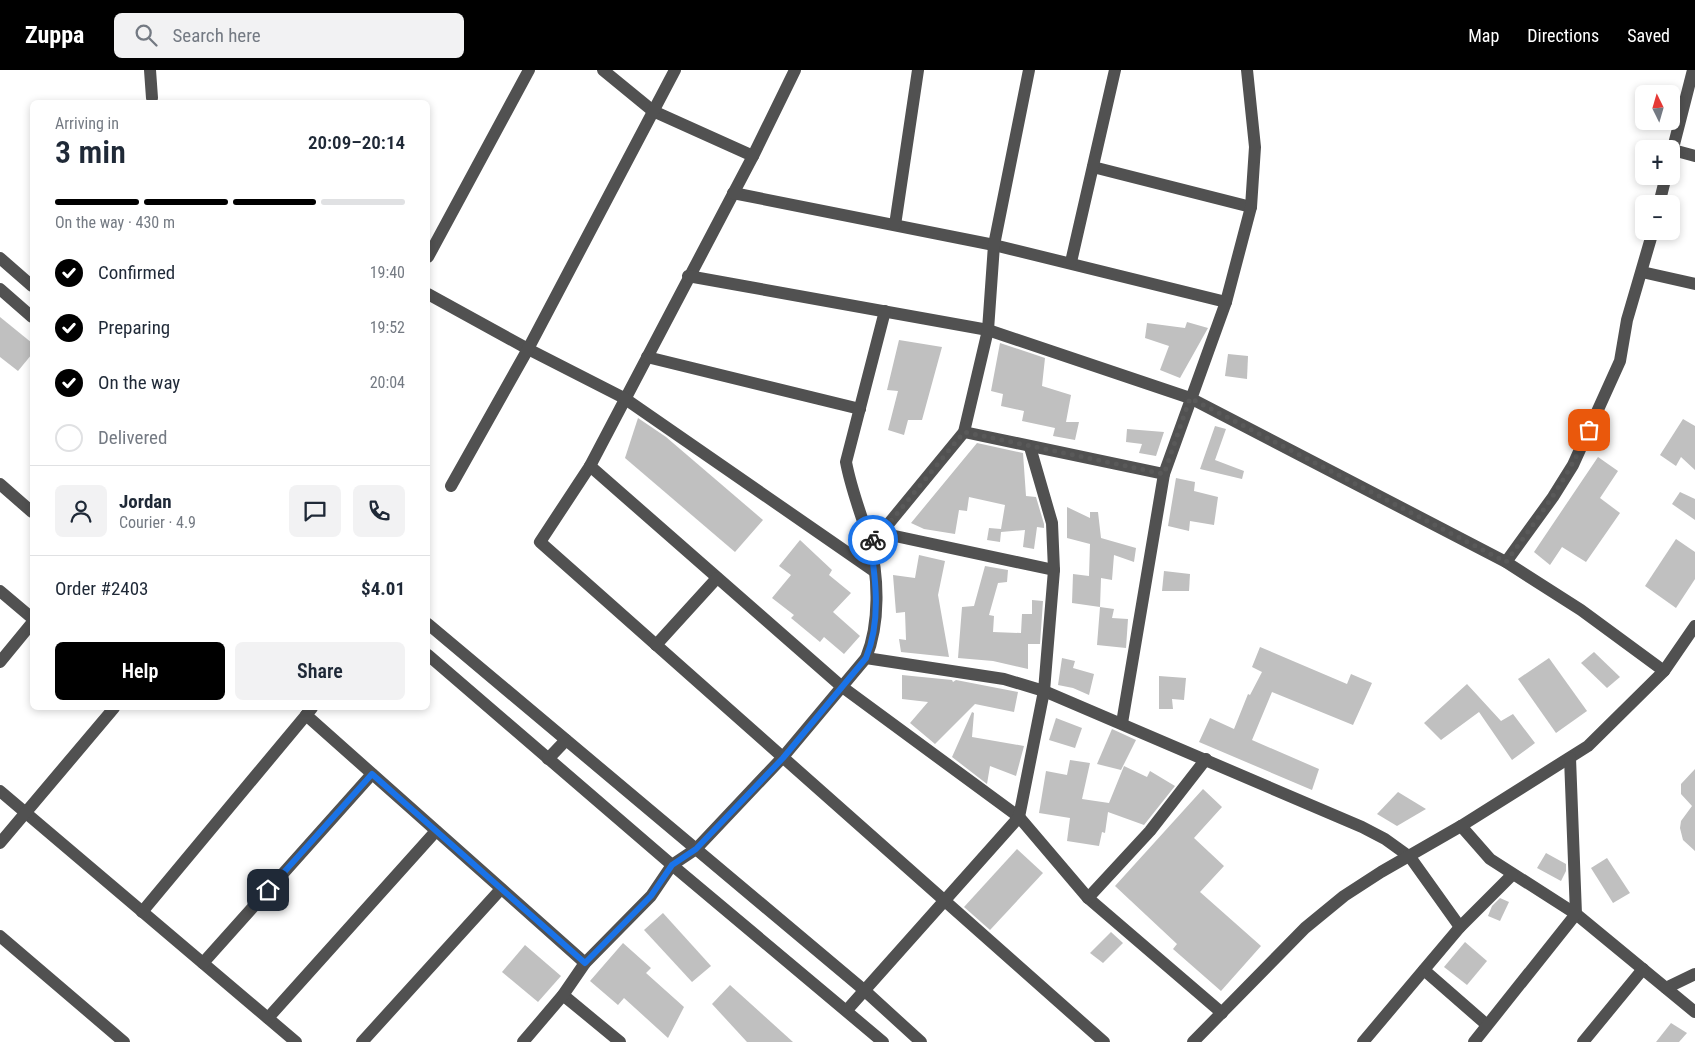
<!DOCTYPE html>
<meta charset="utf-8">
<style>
:root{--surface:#fff;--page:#f2f2f3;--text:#1f2937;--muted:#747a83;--line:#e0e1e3;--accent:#000}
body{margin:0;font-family:"Roboto Condensed",sans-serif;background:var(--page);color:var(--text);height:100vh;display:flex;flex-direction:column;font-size:19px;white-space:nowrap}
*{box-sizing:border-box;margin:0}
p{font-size:16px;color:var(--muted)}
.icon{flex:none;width:28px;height:28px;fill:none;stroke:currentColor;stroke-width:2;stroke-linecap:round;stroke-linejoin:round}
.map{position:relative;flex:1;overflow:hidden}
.drawer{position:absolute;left:30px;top:30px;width:400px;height:610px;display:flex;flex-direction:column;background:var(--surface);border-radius:8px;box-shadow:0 2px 8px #0003}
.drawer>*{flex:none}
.needle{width:32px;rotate:355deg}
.tools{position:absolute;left:1635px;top:15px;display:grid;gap:10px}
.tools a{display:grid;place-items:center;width:45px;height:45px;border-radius:8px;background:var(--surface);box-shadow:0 2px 8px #0003;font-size:25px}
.pin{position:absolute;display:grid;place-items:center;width:42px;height:42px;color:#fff;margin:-21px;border-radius:10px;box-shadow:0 2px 8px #0006}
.courier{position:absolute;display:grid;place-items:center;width:50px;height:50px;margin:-25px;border:4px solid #1a73e8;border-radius:50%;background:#fff;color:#222;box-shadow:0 1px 6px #0007}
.overview em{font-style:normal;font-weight:600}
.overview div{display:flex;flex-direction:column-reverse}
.overview{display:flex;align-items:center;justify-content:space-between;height:85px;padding:0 25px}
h1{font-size:32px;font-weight:600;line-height:38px}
.bar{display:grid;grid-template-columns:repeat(4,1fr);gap:8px 5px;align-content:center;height:60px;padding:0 25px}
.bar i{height:6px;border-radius:4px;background:var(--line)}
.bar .active{background:var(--accent)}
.bar p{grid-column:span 4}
.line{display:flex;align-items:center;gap:12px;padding:0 25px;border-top:1px solid var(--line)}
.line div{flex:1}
.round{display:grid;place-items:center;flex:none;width:52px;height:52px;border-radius:8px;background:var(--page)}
ol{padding:0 25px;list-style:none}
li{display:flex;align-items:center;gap:15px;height:55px}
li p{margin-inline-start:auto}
li .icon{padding:5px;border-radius:50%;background:var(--accent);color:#fff;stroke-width:4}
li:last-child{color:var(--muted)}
li i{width:28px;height:28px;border:2px solid var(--line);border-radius:50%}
.action{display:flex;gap:10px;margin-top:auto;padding:10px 25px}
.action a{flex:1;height:58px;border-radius:8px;background:var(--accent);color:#fff;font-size:20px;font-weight:600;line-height:58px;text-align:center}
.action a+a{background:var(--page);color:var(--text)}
header{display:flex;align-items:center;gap:30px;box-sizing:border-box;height:70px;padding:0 25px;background:var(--accent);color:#fff}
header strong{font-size:24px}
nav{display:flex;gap:28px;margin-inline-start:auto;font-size:18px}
.search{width:350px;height:45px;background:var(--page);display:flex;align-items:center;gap:12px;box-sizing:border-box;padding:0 18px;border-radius:8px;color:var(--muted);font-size:19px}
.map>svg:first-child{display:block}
</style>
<header>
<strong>Zuppa</strong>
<div class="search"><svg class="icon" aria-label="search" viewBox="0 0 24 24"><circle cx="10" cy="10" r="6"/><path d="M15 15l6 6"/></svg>Search here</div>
<nav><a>Map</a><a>Directions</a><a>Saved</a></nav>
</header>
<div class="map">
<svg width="1695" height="972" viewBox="0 0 1695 972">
<rect width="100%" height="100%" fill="#fff"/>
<g fill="#c0c0c0">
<polygon points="0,247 32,273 32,284 18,301 0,287"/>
<polygon points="1187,252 1208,258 1180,308 1160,300 1169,276 1145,268 1147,253 1185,258"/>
<polygon points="899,270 942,277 922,350 908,350 904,365 888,360 898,321 887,320"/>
<polygon points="1000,273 1045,288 1042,316 1071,325 1066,352 1079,352 1075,370 1053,366 1055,358 1022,351 1024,341 1001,336 1003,324 991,321"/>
<polygon points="1228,284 1248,286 1247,309 1225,306"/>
<polygon points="638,348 666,367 763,450 735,482 625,388"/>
<polygon points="1683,349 1695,356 1695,400 1681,387 1676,396 1660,385"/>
<polygon points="1215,356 1226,359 1215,390 1244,401 1242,409 1200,399"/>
<polygon points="1127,359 1164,362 1156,386 1139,383 1142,374 1126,372"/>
<polygon points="977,373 1023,383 1026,426 1036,427 1044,454 1044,458 1037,457 1034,479 1023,477 1025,460 1001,462 1000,472 987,470 989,458 1001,459 1005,435 969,427 967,441 959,440 955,464 924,459 911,453"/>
<polygon points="1598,387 1618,401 1600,428 1620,443 1586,492 1562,477 1550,495 1534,482"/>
<polygon points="1176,408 1195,412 1194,421 1218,427 1214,455 1190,451 1189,461 1168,456"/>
<polygon points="1680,422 1695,429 1695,450 1672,434"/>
<polygon points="1067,437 1090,448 1090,442 1098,442 1101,468 1136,478 1134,492 1114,485 1112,510 1101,508 1100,537 1072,533 1073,504 1089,506 1090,474 1067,468"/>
<polygon points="1676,469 1695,482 1695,509 1676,538 1645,516"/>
<polygon points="800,470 832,500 829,505 851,523 833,542 860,566 844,584 824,567 820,572 791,548 794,545 772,528 791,505 779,496"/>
<polygon points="919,485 945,491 938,525 949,587 901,582 899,569 906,570 905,542 896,543 893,505 915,508"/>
<polygon points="985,496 1008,500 1007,512 998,513 989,545 994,546 993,562 1021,563 1022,544 1032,544 1032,530 1043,531 1040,574 1028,574 1028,599 993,591 958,588 962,537 974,536"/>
<polygon points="1164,501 1190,504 1189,521 1162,521"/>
<polygon points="1100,537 1114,539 1112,548 1128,549 1126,578 1097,575"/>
<polygon points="1260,577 1347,614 1351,604 1372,613 1353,655 1272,622 1252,670 1319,699 1312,720 1199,672 1210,648 1234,659 1248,624 1250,625 1262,602 1252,597"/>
<polygon points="1594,582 1620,607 1607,618 1581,593"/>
<polygon points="1062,588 1075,591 1073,598 1094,604 1089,625 1073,618 1058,615"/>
<polygon points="1549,588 1587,641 1556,663 1518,609"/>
<polygon points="902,605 952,610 953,612 956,610 1018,622 1014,642 975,634 935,674 910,653 928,632 902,629"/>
<polygon points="1159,606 1186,608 1184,630 1172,629 1173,639 1159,639"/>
<polygon points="1467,614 1501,651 1513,644 1535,673 1512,690 1479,642 1441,670 1424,653"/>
<polygon points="972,642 974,643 972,667 1024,676 1016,706 990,696 987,714 952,687"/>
<polygon points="1056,648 1082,658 1075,678 1049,670"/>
<polygon points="1112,659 1136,670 1121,700 1097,694"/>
<polygon points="1070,690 1090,693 1082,729 1109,733 1124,696 1147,707 1150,701 1175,716 1144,755 1108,742 1105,763 1102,762 1099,776 1067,771 1070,748 1039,743 1046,701 1067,705"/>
<polygon points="1695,699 1695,781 1683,770 1680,758 1681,751 1692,736 1681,724 1681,714"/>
<polygon points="1203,719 1222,737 1194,768 1224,796 1200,822 1261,876 1221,921 1173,879 1177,874 1115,816"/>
<polygon points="1398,722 1426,739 1397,756 1377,744"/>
<polygon points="1017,779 1043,803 990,860 964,837"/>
<polygon points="1546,783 1566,794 1566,801 1561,811 1537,798"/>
<polygon points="1607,788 1630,823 1613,833 1591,798"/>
<polygon points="1500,828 1509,832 1500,851 1488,846 1492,836"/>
<polygon points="663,843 711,896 692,912 644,860"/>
<polygon points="1111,862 1123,873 1103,893 1090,883"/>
<polygon points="1465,872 1487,891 1467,915 1444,897"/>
<polygon points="623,873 651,898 646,903 684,937 668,968 624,928 618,935 590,911"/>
<polygon points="525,875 561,906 538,932 502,902"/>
<polygon points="730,915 793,972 747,972 712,934"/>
<polygon points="1671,953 1687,963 1679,972 1656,972"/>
</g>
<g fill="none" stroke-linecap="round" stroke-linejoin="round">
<g stroke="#515151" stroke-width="12">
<polyline points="150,0 152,28"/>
<polyline points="603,0 653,41 753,86"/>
<polyline points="795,0 753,86 590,396 540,472 1104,972"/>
<polyline points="1673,80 1695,86"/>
<polyline points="1671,86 1693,0"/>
<polyline points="1093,97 1251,137"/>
<polyline points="733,123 994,175 1226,232"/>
<polyline points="1659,134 1666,106"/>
<polyline points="895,155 918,0"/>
<polyline points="428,187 529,0"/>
<polyline points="0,188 32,216"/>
<polyline points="1071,192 1115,0"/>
<polyline points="1642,202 1695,214"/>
<polyline points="688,206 988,260 1190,328 1506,492 1581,540 1664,601"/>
<polyline points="0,219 32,247"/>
<polyline points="428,224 528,279 624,328 874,501"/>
<polyline points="647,287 860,339"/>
<polyline points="964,362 1164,404"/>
<polyline points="590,396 841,616 1019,747 1088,828 1222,943"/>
<polyline points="0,414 32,442"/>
<polyline points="451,416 528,279 675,0"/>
<polyline points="881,463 1054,500"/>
<polyline points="869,472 881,463 964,362 988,260 994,175 1029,0"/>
<polyline points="1506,492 1553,427 1573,395 1620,291 1627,250 1653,161"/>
<polyline points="0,521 32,548"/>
<polyline points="428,554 864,920 921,972"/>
<polyline points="656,575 717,508"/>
<polyline points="428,585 672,795 883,972"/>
<polyline points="866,588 1004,609 1044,621 1362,757 1385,769 1410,787 1460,857"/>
<polyline points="0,592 32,553"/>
<polyline points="306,645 585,893"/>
<polyline points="1122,653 1164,404 1226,232 1251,137 1255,77 1247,0"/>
<polyline points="548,689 566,670"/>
<polyline points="0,721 296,972"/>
<polyline points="1461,756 1490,789 1576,844 1695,942"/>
<polyline points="0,773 114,638"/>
<polyline points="1088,828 1150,761 1206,689"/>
<polyline points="142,842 312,638"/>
<polyline points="0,866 124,972"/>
<polyline points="203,893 372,704"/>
<polyline points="1424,900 1487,955"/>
<polyline points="1666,918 1695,904"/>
<polyline points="563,925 620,972"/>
<polyline points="847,940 1019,747 1044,621 1054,500 1052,453 1030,377"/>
<polyline points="268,948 436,761"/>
<polyline points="362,972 501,819"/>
<path d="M523,972L563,925L585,893L651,826L672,795L696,779L783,687L866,588C880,554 879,506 869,470C861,444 851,419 846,392L885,241"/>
<polyline points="1193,972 1305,858 1344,826 1381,802 1461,756 1588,676 1664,601 1695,556"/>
<polyline points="1363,972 1460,857 1512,805"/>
<polyline points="1474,972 1576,844 1570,688"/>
<polyline points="1583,972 1643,899"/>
</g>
</g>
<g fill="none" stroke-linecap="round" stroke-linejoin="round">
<path stroke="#595959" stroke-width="5" stroke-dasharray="0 9" d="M873,470L881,463L964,362L1164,404L1190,328L1506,492C1538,448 1567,410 1589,360"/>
<path stroke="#1a73e8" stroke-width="6" d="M268,820L372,704L585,893L651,826L672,795L696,779L783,688L866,588C881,552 876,510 870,472L873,470"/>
</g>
</svg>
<div class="tools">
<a><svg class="needle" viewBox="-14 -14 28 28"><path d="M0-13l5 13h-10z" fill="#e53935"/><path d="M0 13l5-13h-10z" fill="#747a83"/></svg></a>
<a>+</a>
<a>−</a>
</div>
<div class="pin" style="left:1589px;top:360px;background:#ea580c"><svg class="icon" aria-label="bag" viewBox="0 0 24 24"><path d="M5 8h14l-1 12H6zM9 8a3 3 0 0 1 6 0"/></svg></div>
<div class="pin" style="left:268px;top:820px;background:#1f2937"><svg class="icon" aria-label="home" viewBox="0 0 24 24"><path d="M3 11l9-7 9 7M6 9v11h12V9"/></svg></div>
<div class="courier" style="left:873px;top:470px"><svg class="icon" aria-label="bike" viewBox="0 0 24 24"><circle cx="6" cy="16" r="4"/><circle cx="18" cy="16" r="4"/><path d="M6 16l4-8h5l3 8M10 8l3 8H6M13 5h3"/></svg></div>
<section class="drawer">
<div class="overview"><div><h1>3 min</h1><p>Arriving in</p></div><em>20:09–20:14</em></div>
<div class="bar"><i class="active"></i><i class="active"></i><i class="active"></i><i></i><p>On the way · 430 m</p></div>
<ol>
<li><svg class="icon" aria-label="check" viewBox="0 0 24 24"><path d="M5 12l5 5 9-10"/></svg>Confirmed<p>19:40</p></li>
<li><svg class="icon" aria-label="check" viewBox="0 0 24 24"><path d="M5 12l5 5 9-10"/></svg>Preparing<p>19:52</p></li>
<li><svg class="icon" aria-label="check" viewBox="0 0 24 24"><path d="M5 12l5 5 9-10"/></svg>On the way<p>20:04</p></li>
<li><i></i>Delivered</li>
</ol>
<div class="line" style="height:90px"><a class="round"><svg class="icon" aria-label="person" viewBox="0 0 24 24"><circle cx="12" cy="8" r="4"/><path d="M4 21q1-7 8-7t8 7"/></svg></a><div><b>Jordan</b><p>Courier · 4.9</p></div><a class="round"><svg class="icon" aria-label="chat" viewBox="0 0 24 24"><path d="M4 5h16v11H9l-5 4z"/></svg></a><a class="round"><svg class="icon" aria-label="phone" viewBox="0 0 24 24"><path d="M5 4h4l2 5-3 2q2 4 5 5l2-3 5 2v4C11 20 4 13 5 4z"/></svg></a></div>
<div class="line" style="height:65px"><div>Order #2403</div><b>$4.01</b></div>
<div class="action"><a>Help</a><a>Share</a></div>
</section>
</div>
